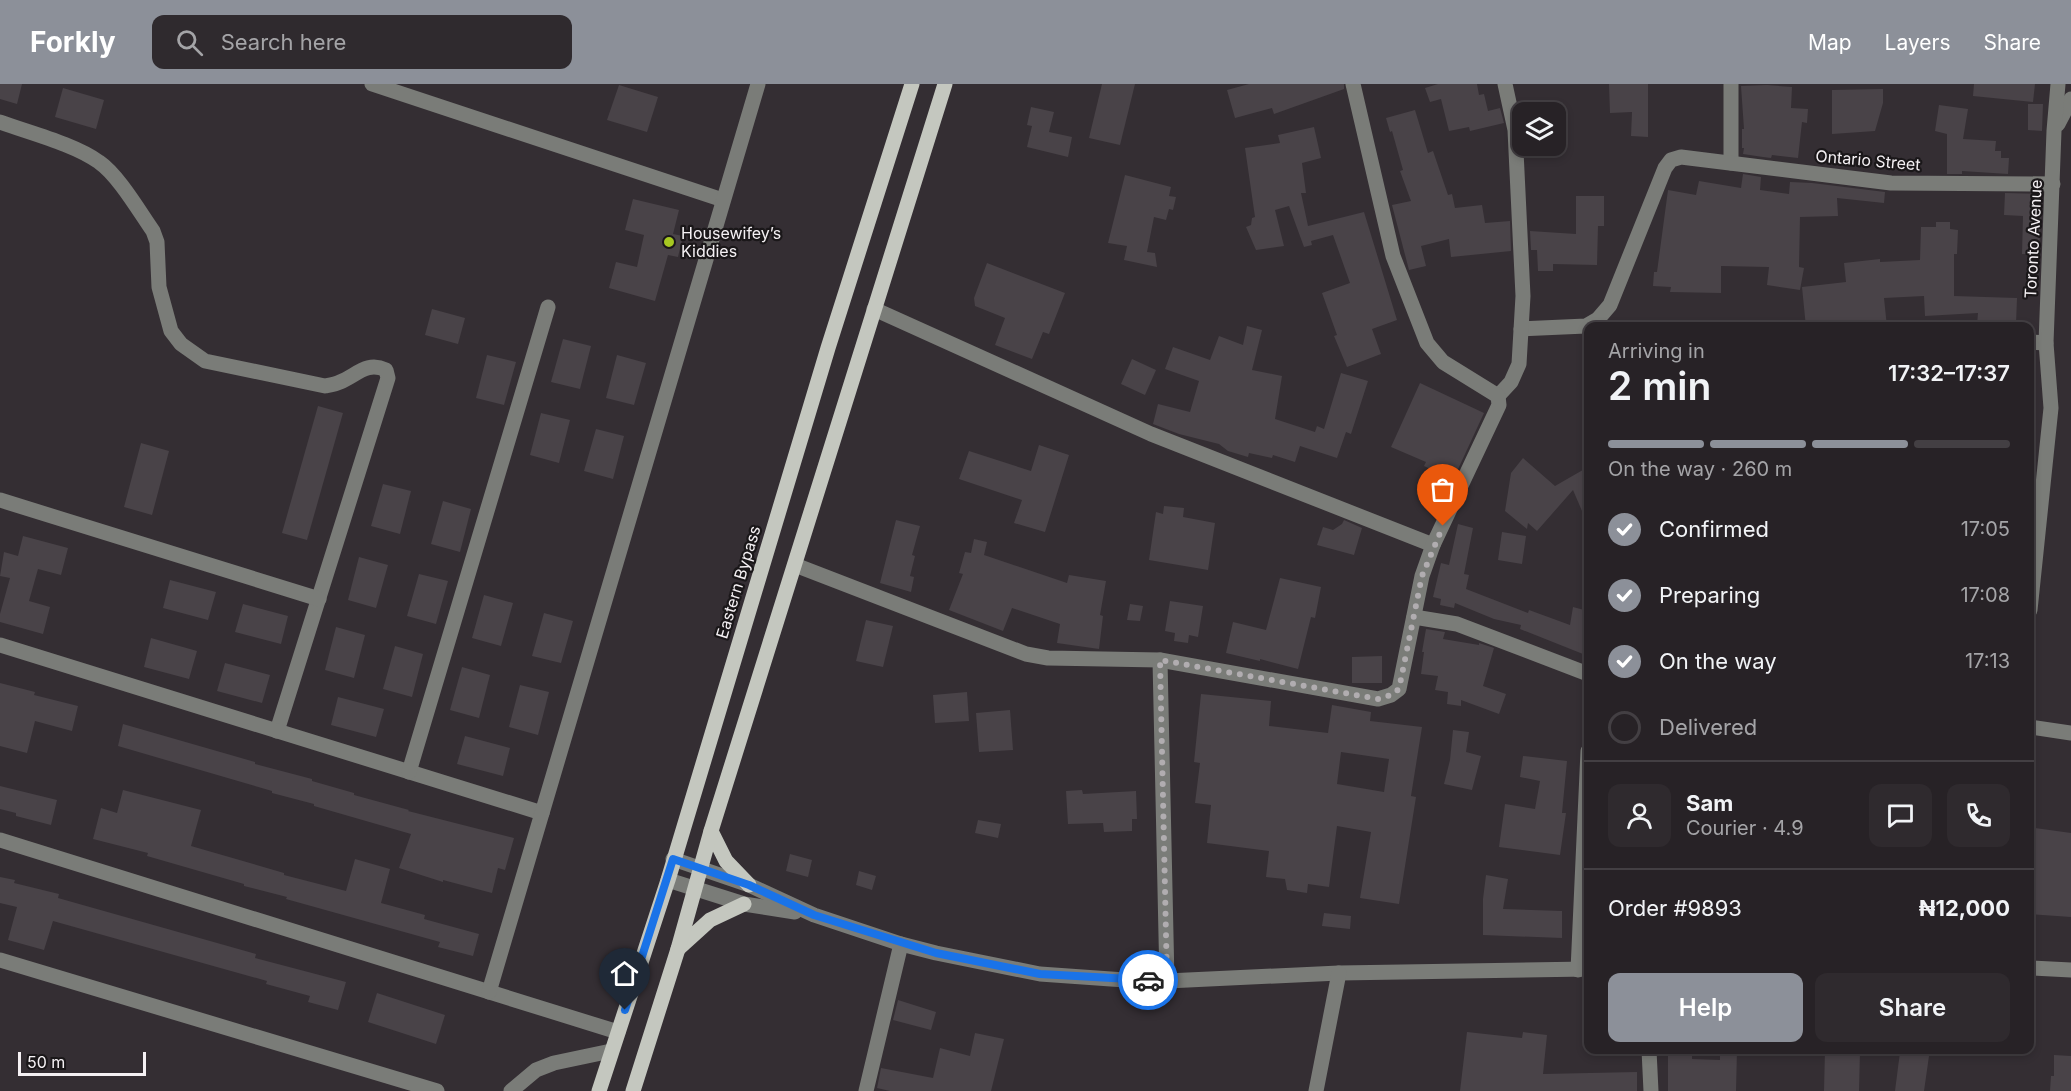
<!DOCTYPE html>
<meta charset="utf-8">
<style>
:root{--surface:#272226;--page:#2f2a2e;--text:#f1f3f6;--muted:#a4a4a7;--line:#433f43;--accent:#8c9099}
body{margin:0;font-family:Inter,sans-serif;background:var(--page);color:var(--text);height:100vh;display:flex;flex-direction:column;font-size:22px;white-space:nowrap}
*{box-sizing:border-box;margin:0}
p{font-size:20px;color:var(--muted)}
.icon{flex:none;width:33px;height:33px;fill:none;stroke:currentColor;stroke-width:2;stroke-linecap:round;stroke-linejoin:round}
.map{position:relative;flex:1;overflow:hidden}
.drawer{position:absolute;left:1584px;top:238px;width:450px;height:732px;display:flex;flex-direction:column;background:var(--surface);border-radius:12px;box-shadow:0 3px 9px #0003,0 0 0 2px var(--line)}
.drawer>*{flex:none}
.controls{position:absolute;left:1512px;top:18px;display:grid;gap:12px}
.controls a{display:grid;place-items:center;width:54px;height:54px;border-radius:12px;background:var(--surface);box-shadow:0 3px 9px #0003,0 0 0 2px var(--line);font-size:30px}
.scale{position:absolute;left:18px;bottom:15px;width:128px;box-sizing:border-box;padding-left:6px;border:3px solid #f5f1f4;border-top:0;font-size:16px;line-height:21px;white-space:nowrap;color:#f5f1f4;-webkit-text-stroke:4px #1a1719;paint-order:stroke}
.pin{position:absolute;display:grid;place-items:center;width:51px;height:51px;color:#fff;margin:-62px -26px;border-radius:50% 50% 50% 0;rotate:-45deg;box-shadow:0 0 6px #0007}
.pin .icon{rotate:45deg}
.courier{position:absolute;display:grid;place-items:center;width:60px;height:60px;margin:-30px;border:4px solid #1a73e8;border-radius:50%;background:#fff;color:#222;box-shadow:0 2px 8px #0007}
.overview em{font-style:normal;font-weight:600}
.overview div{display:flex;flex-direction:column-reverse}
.overview{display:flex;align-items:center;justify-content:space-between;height:102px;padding:0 24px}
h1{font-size:39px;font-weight:600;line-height:45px}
.bar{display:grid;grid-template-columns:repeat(4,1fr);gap:9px 6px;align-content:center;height:72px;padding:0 24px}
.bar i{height:8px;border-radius:4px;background:var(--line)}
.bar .active{background:var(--accent)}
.bar p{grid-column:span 4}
.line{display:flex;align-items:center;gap:15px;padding:0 24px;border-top:2px solid var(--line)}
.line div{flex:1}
.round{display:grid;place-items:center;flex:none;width:63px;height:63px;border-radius:12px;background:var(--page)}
ol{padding:0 24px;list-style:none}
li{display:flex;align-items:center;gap:18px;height:66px}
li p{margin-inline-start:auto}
li .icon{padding:6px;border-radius:50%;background:var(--accent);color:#fff;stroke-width:4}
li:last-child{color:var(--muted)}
li i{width:33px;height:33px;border:3px solid var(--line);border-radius:50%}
.primary-button{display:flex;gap:12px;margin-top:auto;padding:12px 24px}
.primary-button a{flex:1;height:69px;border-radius:12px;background:var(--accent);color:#fff;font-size:24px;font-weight:600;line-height:69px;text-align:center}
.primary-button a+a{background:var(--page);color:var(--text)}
header{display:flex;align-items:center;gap:36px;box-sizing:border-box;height:84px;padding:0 30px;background:var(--accent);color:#fff}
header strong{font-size:28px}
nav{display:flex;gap:33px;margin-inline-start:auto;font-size:21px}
.search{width:420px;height:54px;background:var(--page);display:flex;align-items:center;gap:15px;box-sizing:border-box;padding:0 21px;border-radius:12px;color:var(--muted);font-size:22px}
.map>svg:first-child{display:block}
</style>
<header>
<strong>Forkly</strong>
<div class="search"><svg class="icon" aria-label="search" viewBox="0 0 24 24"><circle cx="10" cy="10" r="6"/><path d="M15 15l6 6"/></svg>Search here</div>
<nav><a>Map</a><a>Layers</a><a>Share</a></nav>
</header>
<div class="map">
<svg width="2071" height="1007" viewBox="0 0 2071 1007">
<rect width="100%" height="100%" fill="#342e33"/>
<g fill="#494348" fill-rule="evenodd">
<polygon points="0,0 22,0 17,20 0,15"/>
<polygon points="1102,0 1135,0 1120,61 1089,54"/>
<polygon points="1249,0 1344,0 1344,5 1274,30 1272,24 1235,34 1227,6"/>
<polygon points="1438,0 1477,0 1479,11 1484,10 1488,27 1500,24 1504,39 1470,47 1469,43 1449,47 1441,15 1430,18 1425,4"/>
<polygon points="1609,0 1648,0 1648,53 1631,52 1632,28 1610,29"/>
<polygon points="1974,0 2035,0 2033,18 1973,12"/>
<polygon points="619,1 658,13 647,48 607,36"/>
<polygon points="1767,1 1792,3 1791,24 1808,25 1807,39 1802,38 1798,74 1772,71 1771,74 1763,73 1743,70 1744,64 1742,64 1742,45 1744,45 1741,2"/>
<polygon points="63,4 104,16 96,45 55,33"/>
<polygon points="1883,5 1883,19 1875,47 1832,50 1832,6"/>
<polygon points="2028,20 2043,20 2042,47 2028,46"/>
<polygon points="1939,21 1968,25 1963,55 1996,57 1995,67 2001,67 2001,74 2009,74 2008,90 1962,87 1962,90 1947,90 1947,50 1935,47"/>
<polygon points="1031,23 1054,28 1049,48 1072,53 1068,73 1027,63 1032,42 1027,41"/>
<polygon points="1415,26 1428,69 1433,67 1448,111 1452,110 1455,124 1482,121 1485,139 1510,137 1511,167 1451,173 1449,155 1421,162 1426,182 1409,186 1392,121 1411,117 1400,87 1403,86 1392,47 1390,48 1386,34"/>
<polygon points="1314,43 1321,74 1302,79 1306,109 1301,109 1308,142 1364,128 1397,236 1372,245 1381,270 1347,283 1334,252 1337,251 1322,209 1350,199 1333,151 1311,157 1312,161 1304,163 1289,122 1275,126 1284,162 1256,166 1246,143 1251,141 1252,134 1255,133 1245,64 1280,59 1278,51"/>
<polygon points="1743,90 1761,93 1760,106 1789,110 1790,98 1812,99 1885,108 1884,119 1837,114 1838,132 1800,133 1799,183 1804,184 1800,206 1767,201 1769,183 1721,182 1721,209 1670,208 1671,203 1653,202 1654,188 1657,188 1668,106 1696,111 1699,97 1741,104"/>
<polygon points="1125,91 1171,103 1169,112 1176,113 1173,126 1169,125 1166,136 1154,133 1147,168 1155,169 1157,183 1124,176 1127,162 1108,159"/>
<polygon points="2005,109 2042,110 2039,170 2022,170 2023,132 2004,131"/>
<polygon points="1576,112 1604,112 1604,142 1598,142 1597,181 1553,180 1553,187 1538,187 1537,166 1531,166 1530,147 1576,150"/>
<polygon points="633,115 679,126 673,150 683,152 678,173 668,171 655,217 609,204 616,178 637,183 644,151 625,146"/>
<polygon points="1936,138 1950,138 1950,145 1958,146 1957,170 1954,170 1954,212 2017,214 2016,240 2008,240 2007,243 1977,241 1978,229 1925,232 1924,212 1884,214 1887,243 1806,243 1802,203 1846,198 1844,179 1880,175 1880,178 1920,176 1921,143 1936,143"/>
<polygon points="987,179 1065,209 1049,250 1043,248 1032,275 995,261 1005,234 975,222 974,214"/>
<polygon points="432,225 465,234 458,260 425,251"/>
<polygon points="1247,242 1262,246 1252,286 1282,292 1275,335 1315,348 1317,342 1324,345 1341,289 1368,297 1351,350 1346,348 1337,374 1300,362 1295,378 1273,371 1272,374 1249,369 1248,373 1228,367 1219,360 1179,350 1153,340 1158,320 1190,328 1199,297 1165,285 1173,263 1210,276 1219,252 1243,261"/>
<polygon points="563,255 591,262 580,305 551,298"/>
<polygon points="487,271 516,278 504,321 476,314"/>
<polygon points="617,271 646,279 634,321 606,314"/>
<polygon points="1132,275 1156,286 1145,311 1121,300"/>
<polygon points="1420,299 1484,329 1453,396 1424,382 1426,378 1391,363"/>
<polygon points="318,322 343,329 307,456 282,449"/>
<polygon points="541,329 570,336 559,379 530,371"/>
<polygon points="596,345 624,352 613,395 584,387"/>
<polygon points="141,359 169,367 152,431 124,423"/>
<polygon points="1039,361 1069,371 1045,448 1014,439 1022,416 959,395 969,367 1031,387"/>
<polygon points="1523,374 1555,402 1588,383 1588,441 1573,406 1537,447 1528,439 1527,445 1505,427 1511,389"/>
<polygon points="383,400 411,407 400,450 371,442"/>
<polygon points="443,417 471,425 460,468 431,460"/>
<polygon points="1164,422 1184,424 1183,433 1215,439 1208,486 1149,476 1156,428 1163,430"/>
<polygon points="896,436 920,442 912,471 915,472 910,492 914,493 911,508 880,499"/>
<polygon points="1344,436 1362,444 1354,471 1317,461 1323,443 1333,446 1342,440"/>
<polygon points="1458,440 1473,444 1464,490 1469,491 1466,505 1528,529 1529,526 1570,541 1573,523 1588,527 1588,572 1520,545 1521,541 1494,535 1455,519 1454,524 1440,521 1441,515 1433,513 1441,479 1449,481"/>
<polygon points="1502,448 1526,452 1522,480 1498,476"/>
<polygon points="23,452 68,464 61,491 38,485 29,517 50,523 43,550 0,538 0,530 10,494 0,492 4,468 18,472"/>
<polygon points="974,455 987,458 984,471 1067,499 1069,491 1106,497 1100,531 1103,532 1099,565 1057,559 1060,540 1012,524 1003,547 949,526 963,490 959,489 965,468 971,469"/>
<polygon points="359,473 388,481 376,524 348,516"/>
<polygon points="419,490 448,497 436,540 407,532"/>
<polygon points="1280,494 1321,503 1315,534 1311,533 1298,585 1260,575 1260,577 1226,569 1233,538 1266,546"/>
<polygon points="170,496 216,508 208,536 163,524"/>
<polygon points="484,511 513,519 501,562 472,554"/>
<polygon points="1170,517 1203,522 1198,553 1189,551 1188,559 1174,557 1175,549 1165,547"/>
<polygon points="243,520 288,532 281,560 235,548"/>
<polygon points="1130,520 1143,522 1140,537 1127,536"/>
<polygon points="544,529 573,537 561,579 532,572"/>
<polygon points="866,536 893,542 883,583 856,577"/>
<polygon points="336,543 365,551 354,594 325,586"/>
<polygon points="1426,545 1445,548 1443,555 1479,561 1479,559 1494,564 1483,602 1506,610 1499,630 1461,616 1461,622 1447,620 1448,608 1435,606 1438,592 1421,590 1424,568 1422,568"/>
<polygon points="151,554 197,567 189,595 144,583"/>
<polygon points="395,562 423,570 412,613 383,605"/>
<polygon points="1382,572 1382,599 1352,599 1352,573"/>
<polygon points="225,579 270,591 262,619 217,607"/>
<polygon points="462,583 490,591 479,634 450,626"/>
<polygon points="0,599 35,608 34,611 78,622 72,647 35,637 27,669 0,662"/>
<polygon points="520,601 549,608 538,651 509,643"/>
<polygon points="967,608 969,637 935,639 933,611"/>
<path d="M1201,610L1271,617L1269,642L1328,649L1332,621L1371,628L1370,637L1422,643L1411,712L1416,713L1399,820L1360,814L1371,748L1337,742L1329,803L1308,800L1307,809L1287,806L1285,795L1266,793L1269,767L1207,759L1211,721L1195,719L1200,679L1194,678ZM1341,668L1389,675L1384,708L1337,700Z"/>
<polygon points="338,613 384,625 376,653 331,641"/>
<polygon points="1010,626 1013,666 979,668 976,629"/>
<polygon points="123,640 255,678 255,680 312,695 312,697 354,709 354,711 409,726 408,727 514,754 505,786 498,784 492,809 443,796 443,798 399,784 411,750 314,722 314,720 272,709 272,707 118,662"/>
<polygon points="1453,646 1469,648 1466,668 1481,672 1472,706 1444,700 1450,676"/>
<polygon points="465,652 510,664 503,692 457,680"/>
<polygon points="1523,672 1567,677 1562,729 1566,729 1560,771 1499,763 1505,720 1535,725 1540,697 1520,693"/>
<polygon points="0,702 57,716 51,741 16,732 16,729 0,725"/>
<polygon points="123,706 201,726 191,762 284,789 284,791 346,807 355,775 390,785 381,819 425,831 424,835 479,850 473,872 438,863 440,858 286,815 287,813 244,802 244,800 147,772 148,769 93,755 101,724 117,729"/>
<polygon points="1082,706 1083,710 1136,707 1137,735 1132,735 1132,747 1104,748 1103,739 1068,740 1066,707"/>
<polygon points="978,736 1001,740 998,754 975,749"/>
<polygon points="2035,744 2071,749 2071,833 2030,830 2030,765 2032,765"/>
<polygon points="790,770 812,776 808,793 786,787"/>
<polygon points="859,787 876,792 872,806 856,801"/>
<polygon points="1486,791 1508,795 1503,825 1562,827 1562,854 1483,851 1483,815"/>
<polygon points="0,793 15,796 14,799 59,810 58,814 256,870 255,874 346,898 338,926 308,918 310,912 266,900 267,897 53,837 44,866 8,856 17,823 0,819"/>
<polygon points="1324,829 1351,832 1350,845 1322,842"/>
<polygon points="377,909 445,931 436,960 368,938"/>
<polygon points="898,916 936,928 931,946 893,936"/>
<polygon points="1467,948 1522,954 1523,948 1547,951 1543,990 1637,988 1637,1007 1460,1007"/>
<polygon points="975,949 1004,955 991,1007 890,1007 877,1004 881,984 933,994 940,964 970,972"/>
<polygon points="1720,966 1737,966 1736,1007 1668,1007 1668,971 1692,971 1692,975 1720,976"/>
<polygon points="1825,966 1860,967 1859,1007 1824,1007"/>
<polygon points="1900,968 1929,972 1924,1007 1895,1007"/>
<polygon points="2054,971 2071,972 2071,1007 2050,1007 2051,992 2054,992"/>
</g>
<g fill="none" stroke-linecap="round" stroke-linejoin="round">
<g stroke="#7a7c78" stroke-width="15">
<polyline points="372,0 723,116"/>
<polyline points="1731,0 1731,79"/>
<path d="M0,38C30,49 74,60 99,78C118,91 139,127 153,147L157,158L159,203L171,247L181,260L205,277L325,302C330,301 336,300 340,298C357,291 367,277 386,286L388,294L277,647"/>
<polyline points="2058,40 2071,15"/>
<polyline points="874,225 1151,350 1433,461"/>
<polyline points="1521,245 1586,242 1598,235 1610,221 1665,84 1671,76 1681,73 1891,99 2053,100"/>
<polyline points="2030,258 2046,259"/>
<polyline points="1498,312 1511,298 1519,280 1523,212 1515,46 1505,0"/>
<polyline points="0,416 319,515"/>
<polyline points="795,481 1026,570 1048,574 1160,576 1378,615 1391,611 1399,605 1422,492 1433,461 1499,321 1498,312 1443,278 1427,259 1393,172 1353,0"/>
<polyline points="2030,526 2051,324 2046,259 2054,47 2058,0"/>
<polyline points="1414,533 1457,540 1588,590"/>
<polyline points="0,561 542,729"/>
<polyline points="1160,576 1167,897"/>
<polyline points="2030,643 2071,649"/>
<polyline points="409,688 548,223"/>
<polyline points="0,756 618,948"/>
<polyline points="673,775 749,801 814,831 901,860 936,869 1040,890 1125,896 1167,897 1339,889 1588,885"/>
<polyline points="668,796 744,820 795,828"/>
<polyline points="0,876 437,1007"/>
<polyline points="2030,884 2071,886"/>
<polyline points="1578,886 1588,667"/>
<polyline points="489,908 758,0"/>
<polyline points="1649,966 1651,1007"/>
<polyline points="511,1007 536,986 554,979 611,967"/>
<polyline points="866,1007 901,860"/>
<polyline points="1316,1007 1339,889"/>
</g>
<g stroke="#c4c7bf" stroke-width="15">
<polyline points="711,747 726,777 749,801"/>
<polyline points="678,865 710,836 744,820"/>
<polyline points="599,1007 668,796 828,264 912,0"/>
<polyline points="633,1007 678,865 711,747 945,0"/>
</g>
</g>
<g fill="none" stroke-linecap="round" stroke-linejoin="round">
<polyline stroke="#b1adb0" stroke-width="6" stroke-dasharray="0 10.8" points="1148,896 1167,897 1160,576 1378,615 1391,611 1399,605 1422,492 1443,442"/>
<polyline stroke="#1a73e8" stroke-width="8" points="625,926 673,775 749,801 814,831 936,869 1040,890 1148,896"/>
</g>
<circle fill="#a6c821" stroke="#1a1719" stroke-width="2" cx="669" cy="158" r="6"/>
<g text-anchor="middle" stroke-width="4.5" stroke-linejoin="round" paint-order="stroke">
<g font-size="16" fill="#f5f1f4" stroke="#1a1719">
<text transform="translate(1868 76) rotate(5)" y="6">Ontario Street</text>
<text transform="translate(2033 155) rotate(-87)" y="6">Toronto Avenue</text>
<text transform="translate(738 498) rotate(-73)" y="6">Eastern Bypass</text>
</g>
<g font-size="16" fill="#f5f1f4" stroke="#1a1719" text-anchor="start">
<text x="681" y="155">Housewifey’s<tspan x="681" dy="18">Kiddies</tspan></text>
</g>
</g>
</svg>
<div class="controls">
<a><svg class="icon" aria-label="layers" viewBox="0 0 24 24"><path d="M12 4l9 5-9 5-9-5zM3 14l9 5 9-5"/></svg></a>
</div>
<div class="scale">50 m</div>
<div class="pin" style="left:1443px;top:442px;background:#ea580c"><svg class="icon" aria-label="bag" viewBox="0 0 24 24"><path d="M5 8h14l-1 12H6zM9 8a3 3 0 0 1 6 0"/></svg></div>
<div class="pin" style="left:625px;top:926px;background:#1f2937"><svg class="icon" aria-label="home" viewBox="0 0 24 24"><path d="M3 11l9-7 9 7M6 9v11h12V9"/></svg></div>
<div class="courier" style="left:1148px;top:896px"><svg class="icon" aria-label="car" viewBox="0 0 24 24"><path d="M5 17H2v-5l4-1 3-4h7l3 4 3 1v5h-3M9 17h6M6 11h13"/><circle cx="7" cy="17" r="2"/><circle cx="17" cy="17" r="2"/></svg></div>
<section class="drawer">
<div class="overview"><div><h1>2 min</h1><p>Arriving in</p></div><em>17:32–17:37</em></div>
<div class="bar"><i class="active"></i><i class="active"></i><i class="active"></i><i></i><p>On the way · 260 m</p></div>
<ol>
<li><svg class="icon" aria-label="check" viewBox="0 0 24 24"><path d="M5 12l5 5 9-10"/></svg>Confirmed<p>17:05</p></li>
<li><svg class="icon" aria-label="check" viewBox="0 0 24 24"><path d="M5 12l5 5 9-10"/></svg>Preparing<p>17:08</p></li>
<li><svg class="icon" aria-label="check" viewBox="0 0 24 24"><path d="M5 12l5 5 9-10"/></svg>On the way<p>17:13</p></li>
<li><i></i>Delivered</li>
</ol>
<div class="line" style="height:108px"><a class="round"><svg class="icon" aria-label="person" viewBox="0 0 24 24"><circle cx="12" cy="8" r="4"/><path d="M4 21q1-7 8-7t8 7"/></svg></a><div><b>Sam</b><p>Courier · 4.9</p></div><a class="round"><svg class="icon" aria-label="chat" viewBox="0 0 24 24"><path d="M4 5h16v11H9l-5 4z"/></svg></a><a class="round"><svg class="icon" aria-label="phone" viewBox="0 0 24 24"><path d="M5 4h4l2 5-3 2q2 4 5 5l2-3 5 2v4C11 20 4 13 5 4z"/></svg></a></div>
<div class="line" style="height:78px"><div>Order #9893</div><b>₦12,000</b></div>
<div class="primary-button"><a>Help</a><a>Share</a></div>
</section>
</div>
